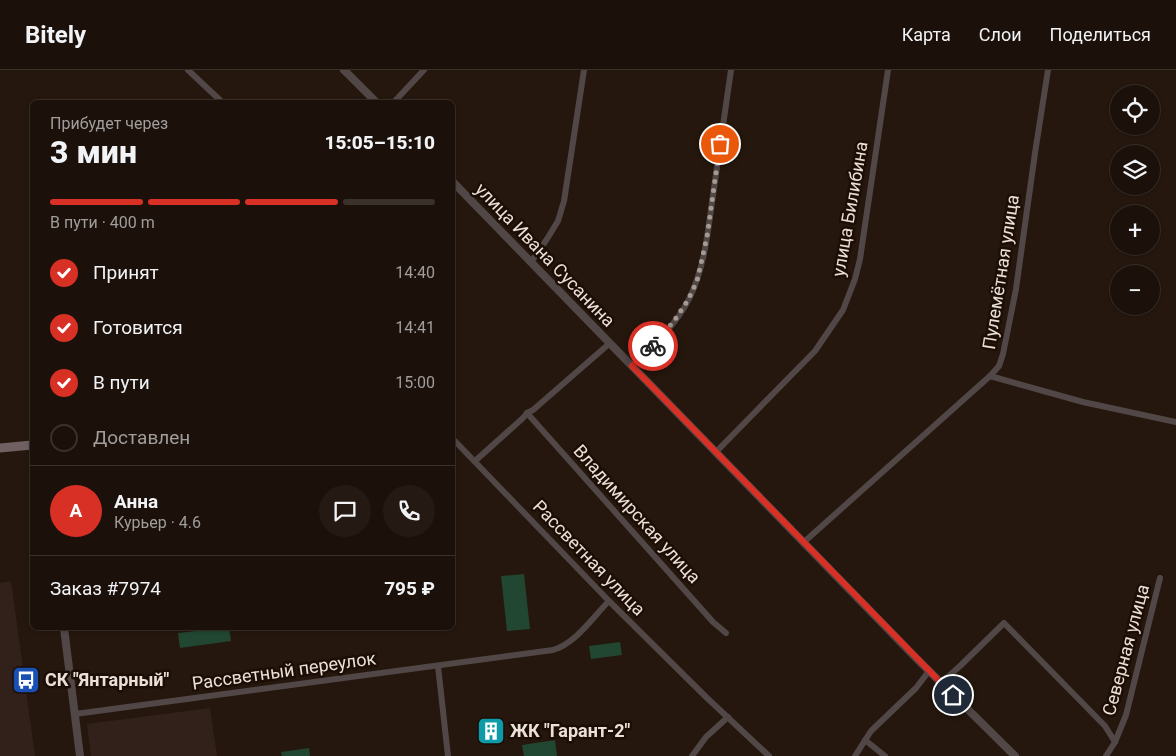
<!DOCTYPE html>
<html lang="ru">
<meta charset="utf-8">
<style>
:root{--surface:#1c110a;--page:#251a13;--text:#f1f3f6;--muted:#a09d9c;--line:#3a312b;--accent:#d93025}
body{margin:0;font-family:Roboto,sans-serif;background:var(--page);color:var(--text);height:100vh;display:flex;flex-direction:column;font-size:19px;white-space:nowrap}
*{box-sizing:border-box;margin:0}
p{font-size:16px;color:var(--muted)}
.icon{flex:none;width:28px;height:28px;fill:none;stroke:currentColor;stroke-width:2;stroke-linecap:round;stroke-linejoin:round}
.map{position:relative;flex:1;overflow:hidden}
.side{position:absolute;left:30px;top:30px;width:425px;height:530px;display:flex;flex-direction:column;background:var(--surface);border-radius:8px;box-shadow:0 1px 4px #0004,0 0 0 1px var(--line)}
.side>*{flex:none}
.tools{position:absolute;left:1110px;top:15px;display:grid;gap:10px}
.tools a{display:grid;place-items:center;width:50px;height:50px;border-radius:50%;background:var(--surface);box-shadow:0 1px 4px #0004,0 0 0 1px var(--line);font-size:25px}
.pin{position:absolute;display:grid;place-items:center;width:42px;height:42px;color:#fff;margin:-21px;border:2px solid #fff;border-radius:50%;box-shadow:0 1px 5px #0007}
.courier{position:absolute;display:grid;place-items:center;width:50px;height:50px;margin:-25px;border:4px solid #d93025;border-radius:50%;background:#fff;color:#222;box-shadow:0 1px 6px #0007}
.headline em{font-style:normal;font-weight:800}
.headline div{display:flex;flex-direction:column-reverse}
.headline{display:flex;align-items:center;justify-content:space-between;height:85px;padding:0 20px}
h1{font-size:32px;font-weight:800;line-height:38px}
.bar{display:grid;grid-template-columns:repeat(4,1fr);gap:8px 5px;align-content:center;height:60px;padding:0 20px}
.bar i{height:6px;border-radius:4px;background:var(--line)}
.bar .selected{background:var(--accent)}
.bar p{grid-column:span 4}
.line{display:flex;align-items:center;gap:12px;padding:0 20px;border-top:1px solid var(--line)}
.line div{flex:1}
.round{display:grid;place-items:center;flex:none;width:52px;height:52px;border-radius:26px;background:var(--page)}
ol{padding:0 20px;list-style:none}
li{display:flex;align-items:center;gap:15px;height:55px}
li p{margin-inline-start:auto}
li .icon{padding:5px;border-radius:50%;background:var(--accent);color:#fff;stroke-width:4}
li:last-child{color:var(--muted)}
li i{width:28px;height:28px;border:2px solid var(--line);border-radius:50%}
header{display:flex;align-items:center;gap:30px;box-sizing:border-box;height:70px;padding:0 25px;background:var(--surface);border-bottom:1px solid var(--line)}
header strong{font-size:24px}
nav{display:flex;gap:28px;margin-inline-start:auto;font-size:18px}
.map>svg:first-child{display:block}
</style>
<header>
<strong>Bitely</strong>
<nav><a>Карта</a><a>Слои</a><a>Поделиться</a></nav>
</header>
<div class="map">
<svg width="1176" height="686" viewBox="0 0 1176 686">
<rect width="100%" height="100%" fill="#25170d"/>
<g fill="#32211b">
<polygon points="11,511 35,686 0,686 0,513"/>
<polygon points="210,638 217,686 91,686 87,654"/>
</g>
<g fill="#214631">
<polygon points="524,504 530,559 507,561 501,506"/>
<polygon points="222,558 229,558 231,571 180,578 178,563"/>
<polygon points="620,572 622,585 591,589 589,576"/>
<polygon points="555,670 557,686 524,686 522,675"/>
<polygon points="309,678 310,686 282,686 281,682"/>
</g>
<g fill="none" stroke-linecap="round" stroke-linejoin="round">
<g stroke="#514747" stroke-width="6">
<polyline points="188,0 222,32"/>
<polyline points="394,32 424,0"/>
<polyline points="531,192 547,169 558,151 564,131 584,0"/>
<path d="M632,296C653,276 676,255 689,229C705,197 708,160 713,125C719,83 725,42 731,0"/>
<polyline points="990,306 1083,332 1176,352"/>
<polyline points="527,343 713,552 726,563"/>
<polyline points="452,368 609,531 706,627 769,686"/>
<polyline points="716,382 815,281 843,240 855,209 860,189 888,0"/>
<polyline points="475,391 523,348 527,343 533,340 610,273"/>
<polyline points="804,472 990,306 999,296 1003,284 1016,219 1035,83 1048,0"/>
<polyline points="438,596 448,686"/>
<polyline points="941,613 960,596 1004,553 1105,656 1115,672"/>
<path d="M75,644L553,580C576,573 592,548 609,531"/>
<polyline points="865,670 885,686"/>
<polyline points="692,686 706,667 728,647"/>
<polyline points="855,686 871,661 916,618 929,601"/>
<polyline points="1106,686 1115,672 1126,645 1160,508"/>
</g>
<g stroke="#514747" stroke-width="8">
<polyline points="344,0 376,32"/>
<polyline points="452,111 916,588 1015,686"/>
<polyline points="64,558 80,686"/>
</g>
<polyline stroke="#706061" stroke-width="9" points="0,378 32,375"/>
</g>
<g fill="none" stroke-linecap="round" stroke-linejoin="round">
<polyline stroke="#a59a92" stroke-width="5" stroke-dasharray="0 9" points="653,276 674,251 688,230 697,211 707,167 720,74"/>
<polyline stroke="#d93025" stroke-width="6" points="653,276 632,296 953,625"/>
</g>
<defs>
<g id="bus-square" transform="scale(1.4375)"><rect x="-9" y="-9" width="18" height="18" rx="4" fill="#1a4fb4" stroke="#1c0e05"/><path d="M-5-6H5V4H4V6H2V4H-2V6H-4V4H-5ZM-3.5-4V0h7V-4ZM-3.5 1.2v1.5H-2V1.2ZM2 1.2v1.5H3.5V1.2Z" fill="#fff"/></g>
<g id="building-square" transform="scale(1.4375)"><rect x="-9" y="-9" width="18" height="18" rx="4" fill="#0f9aa8" stroke="#1c0e05"/><path d="M-4-6H4V6H1V3H-1V6H-4ZM-2.5-4.3h1.7v1.8h-1.7ZM.8-4.3h1.7v1.8H.8ZM-2.5-1h1.7V.8h-1.7ZM.8-1h1.7V.8H.8Z" fill="#fff"/></g>
</defs>
<g fill-rule="evenodd">
<use href="#bus-square" x="26" y="610"/>
<use href="#building-square" x="491" y="661"/>
</g>
<g text-anchor="middle" stroke-width="5" stroke-linejoin="round" paint-order="stroke">
<g font-size="18" fill="#eae0d9" stroke="#1c0e05">
<text transform="translate(850 139) rotate(-80)" y="6">улица Билибина</text>
<text transform="translate(545 185) rotate(46)" y="6">улица Ивана Сусанина</text>
<text transform="translate(1001 202) rotate(-81)" y="6">Пулемётная улица</text>
<text transform="translate(637 444) rotate(48)" y="6">Владимирская улица</text>
<text transform="translate(589 488) rotate(46)" y="6">Рассветная улица</text>
<text transform="translate(1126 580) rotate(-75)" y="6">Северная улица</text>
<text transform="translate(284 601) rotate(-8)" y="6">Рассветный переулок</text>
</g>
<g font-size="18" font-weight="bold" fill="#eae0d9" stroke="#1c0e05" text-anchor="start">
<text x="45" y="616">СК "Янтарный"</text>
<text x="510" y="667">ЖК "Гарант-2"</text>
</g>
</g>
</svg>
<div class="tools">
<a><svg class="icon" aria-label="locate" viewBox="0 0 24 24"><circle cx="12" cy="12" r="6"/><path d="M12 2v4M12 18v4M2 12h4M18 12h4"/></svg></a>
<a><svg class="icon" aria-label="layers" viewBox="0 0 24 24"><path d="M12 4l9 5-9 5-9-5zM3 14l9 5 9-5"/></svg></a>
<a>+</a>
<a>−</a>
</div>
<div class="pin" style="left:720px;top:74px;background:#ea580c"><svg class="icon" aria-label="bag" viewBox="0 0 24 24"><path d="M5 8h14l-1 12H6zM9 8a3 3 0 0 1 6 0"/></svg></div>
<div class="pin" style="left:953px;top:625px;background:#1f2937"><svg class="icon" aria-label="home" viewBox="0 0 24 24"><path d="M3 11l9-7 9 7M6 9v11h12V9"/></svg></div>
<div class="courier" style="left:653px;top:276px"><svg class="icon" aria-label="bike" viewBox="0 0 24 24"><circle cx="6" cy="16" r="4"/><circle cx="18" cy="16" r="4"/><path d="M6 16l4-8h5l3 8M10 8l3 8H6M13 5h3"/></svg></div>
<section class="side">
<div class="headline"><div><h1>3 мин</h1><p>Прибудет через</p></div><em>15:05–15:10</em></div>
<div class="bar"><i class="selected"></i><i class="selected"></i><i class="selected"></i><i></i><p>В пути · 400 m</p></div>
<ol>
<li><svg class="icon" aria-label="check" viewBox="0 0 24 24"><path d="M5 12l5 5 9-10"/></svg>Принят<p>14:40</p></li>
<li><svg class="icon" aria-label="check" viewBox="0 0 24 24"><path d="M5 12l5 5 9-10"/></svg>Готовится<p>14:41</p></li>
<li><svg class="icon" aria-label="check" viewBox="0 0 24 24"><path d="M5 12l5 5 9-10"/></svg>В пути<p>15:00</p></li>
<li><i></i>Доставлен</li>
</ol>
<div class="line" style="height:90px"><b class="round" style="background:var(--accent);color:#fff">А</b><div><b>Анна</b><p>Курьер · 4.6</p></div><a class="round"><svg class="icon" aria-label="chat" viewBox="0 0 24 24"><path d="M4 5h16v11H9l-5 4z"/></svg></a><a class="round"><svg class="icon" aria-label="phone" viewBox="0 0 24 24"><path d="M5 4h4l2 5-3 2q2 4 5 5l2-3 5 2v4C11 20 4 13 5 4z"/></svg></a></div>
<div class="line" style="height:65px"><div>Заказ #7974</div><b>795 ₽</b></div>
</section>
</div>
